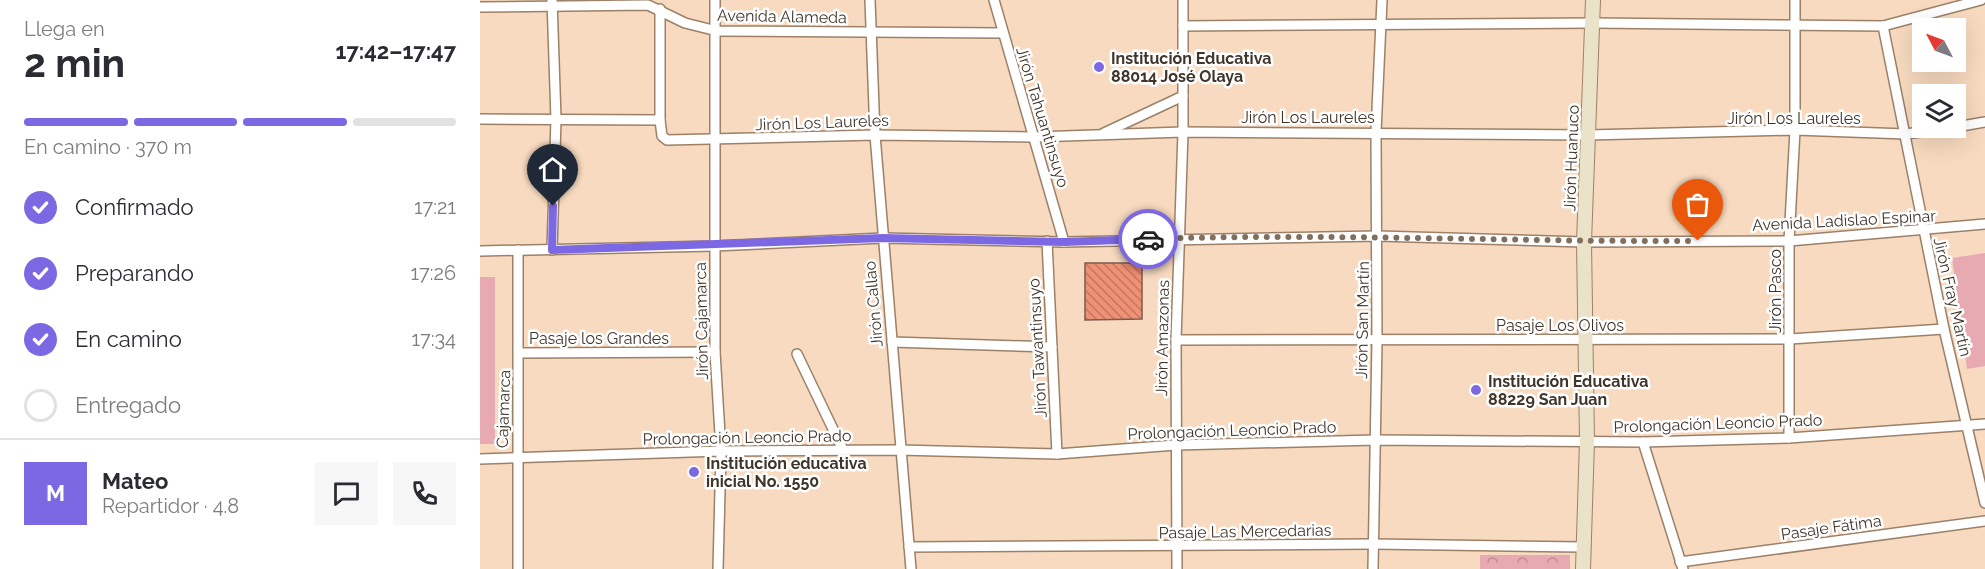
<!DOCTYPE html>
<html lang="es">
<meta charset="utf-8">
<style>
:root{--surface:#fff;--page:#f7f7f7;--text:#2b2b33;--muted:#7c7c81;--line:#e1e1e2;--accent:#7d68e3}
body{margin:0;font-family:Raleway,sans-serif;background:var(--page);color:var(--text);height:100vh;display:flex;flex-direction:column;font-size:22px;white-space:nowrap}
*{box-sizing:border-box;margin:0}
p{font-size:20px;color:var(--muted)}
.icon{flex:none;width:33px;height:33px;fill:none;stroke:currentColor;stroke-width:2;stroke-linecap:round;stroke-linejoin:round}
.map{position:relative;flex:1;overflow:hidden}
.drawer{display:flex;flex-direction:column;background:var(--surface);width:480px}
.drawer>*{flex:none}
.needle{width:39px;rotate:311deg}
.buttons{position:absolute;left:1432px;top:18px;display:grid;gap:12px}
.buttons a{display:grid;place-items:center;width:54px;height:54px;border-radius:0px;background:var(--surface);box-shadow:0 6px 24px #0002;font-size:30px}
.pin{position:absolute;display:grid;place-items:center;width:51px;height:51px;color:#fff;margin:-62px -26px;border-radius:50% 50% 50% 0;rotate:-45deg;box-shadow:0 0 6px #0007}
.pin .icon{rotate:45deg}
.courier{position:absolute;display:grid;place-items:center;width:60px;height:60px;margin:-30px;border:4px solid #7d68e3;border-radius:50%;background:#fff;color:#222;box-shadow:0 2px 8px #0007}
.headline em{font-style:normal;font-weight:700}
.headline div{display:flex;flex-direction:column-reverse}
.headline{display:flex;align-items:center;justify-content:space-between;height:102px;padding:0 24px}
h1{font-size:39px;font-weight:700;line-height:45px}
.bar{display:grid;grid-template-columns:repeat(4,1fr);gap:9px 6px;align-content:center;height:72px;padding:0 24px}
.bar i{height:8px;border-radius:4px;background:var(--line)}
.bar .on{background:var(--accent)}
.bar p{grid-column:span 4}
.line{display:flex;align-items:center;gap:15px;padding:0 24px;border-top:2px solid var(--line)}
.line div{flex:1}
.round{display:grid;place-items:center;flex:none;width:63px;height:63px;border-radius:0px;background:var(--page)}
ol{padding:0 24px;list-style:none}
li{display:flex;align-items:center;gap:18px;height:66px}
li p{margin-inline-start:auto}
li .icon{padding:6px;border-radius:50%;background:var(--accent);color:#fff;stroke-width:4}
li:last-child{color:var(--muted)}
li i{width:33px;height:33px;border:3px solid var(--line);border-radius:50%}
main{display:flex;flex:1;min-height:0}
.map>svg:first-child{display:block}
</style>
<main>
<section class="drawer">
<div class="headline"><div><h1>2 min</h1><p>Llega en</p></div><em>17:42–17:47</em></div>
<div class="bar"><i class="on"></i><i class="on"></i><i class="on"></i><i></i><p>En camino · 370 m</p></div>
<ol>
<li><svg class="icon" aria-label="check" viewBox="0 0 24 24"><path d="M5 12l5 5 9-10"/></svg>Confirmado<p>17:21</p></li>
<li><svg class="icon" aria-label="check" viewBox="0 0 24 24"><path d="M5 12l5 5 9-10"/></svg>Preparando<p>17:26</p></li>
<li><svg class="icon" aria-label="check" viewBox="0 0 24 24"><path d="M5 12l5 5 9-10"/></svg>En camino<p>17:34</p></li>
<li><i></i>Entregado</li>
</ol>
<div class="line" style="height:108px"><b class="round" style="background:var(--accent);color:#fff">M</b><div><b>Mateo</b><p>Repartidor · 4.8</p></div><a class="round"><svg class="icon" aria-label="chat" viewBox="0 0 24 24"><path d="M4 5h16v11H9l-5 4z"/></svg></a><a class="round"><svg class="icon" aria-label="phone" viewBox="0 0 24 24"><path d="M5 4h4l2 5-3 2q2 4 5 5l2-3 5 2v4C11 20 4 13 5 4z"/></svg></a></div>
</section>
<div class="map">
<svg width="1505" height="569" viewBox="0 0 1505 569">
<defs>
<pattern id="park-crowns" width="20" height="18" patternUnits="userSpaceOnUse" patternTransform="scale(1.5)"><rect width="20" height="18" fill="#e8aab2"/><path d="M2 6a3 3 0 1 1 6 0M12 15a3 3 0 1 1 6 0" fill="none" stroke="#bd8b91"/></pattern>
<pattern id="building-back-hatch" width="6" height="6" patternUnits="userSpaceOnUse" patternTransform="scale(1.5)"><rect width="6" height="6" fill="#ef9175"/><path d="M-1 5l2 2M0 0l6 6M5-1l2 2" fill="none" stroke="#c37760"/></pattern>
</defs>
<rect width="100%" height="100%" fill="#f7dabf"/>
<rect fill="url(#park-crowns)" x="1000" y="555" width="90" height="14"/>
<g fill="#e8aab2">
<polygon points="1505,253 1505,366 1487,369 1472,258"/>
<rect x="0" y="277" width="15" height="167"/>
</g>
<polygon fill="url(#building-back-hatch)" stroke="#7c5a4f" stroke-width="1.5" points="605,263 662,263 662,319 605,320"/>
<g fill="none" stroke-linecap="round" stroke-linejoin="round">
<g stroke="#9c8168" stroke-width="12">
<g id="minor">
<polyline points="72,0 76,119 72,250"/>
<polyline points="235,0 235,352 241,451 238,569"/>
<polyline points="390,0 395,135 431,569"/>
<polyline points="514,0 584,242"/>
<polyline points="0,7 168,5 205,23 237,31 522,33"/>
<polyline points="180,9 180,120 182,136 187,140 395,135 555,137 703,132 1108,135 1315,130 1426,134 1470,128"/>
<polyline points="703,26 1114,23 1403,26 1501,0"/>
<polyline points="1403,26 1464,329 1505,503"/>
<polyline points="0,119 180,120"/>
<polyline points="1476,127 1505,122"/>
<polyline points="624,133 703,96"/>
<polyline points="567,241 577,454"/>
<polyline points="38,250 38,569"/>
<polyline points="0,251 234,246 403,238 584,242 898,236 1104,242 1309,241 1505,224"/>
<polyline points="696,340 1310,339 1464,329"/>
<polyline points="412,342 572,347"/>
<polyline points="40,353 235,352"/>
<polyline points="317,354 363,450"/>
<polyline points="1309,438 1309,241 1315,130 1315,0"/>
<polyline points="1163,442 1203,569"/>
<polyline points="0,459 241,451 419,450 577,454 696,445 895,440 1163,442 1309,438 1505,424"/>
<polyline points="429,547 894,544 1102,547"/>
<polyline points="1200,562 1505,521"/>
<polyline points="697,569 696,340 703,132 703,0"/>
<polyline points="893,569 897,341 896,132 902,0"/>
</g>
</g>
<g stroke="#9c8168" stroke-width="16">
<polyline id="secondary" points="1103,569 1107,441 1104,242 1113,0"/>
</g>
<use href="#minor" stroke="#fff" stroke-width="9"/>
<use href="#secondary" stroke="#ebe3c9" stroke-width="14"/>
</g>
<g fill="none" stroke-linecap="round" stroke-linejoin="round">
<path stroke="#806f5e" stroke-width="6" stroke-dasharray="0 10.8" d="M668,239C851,233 1035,242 1218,241"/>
<polyline stroke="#7d68e3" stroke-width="8" points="73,206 72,250 403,238 584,242 668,239"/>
</g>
<g fill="#7d68e3" stroke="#fff" stroke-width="2">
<circle cx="619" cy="67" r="6"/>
<circle cx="996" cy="390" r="6"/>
<circle cx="214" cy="472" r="6"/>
</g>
<g text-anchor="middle" stroke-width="5" stroke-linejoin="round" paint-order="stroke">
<g font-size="16" fill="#40352a" stroke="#fff">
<text transform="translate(302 16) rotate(1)" y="6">Avenida Alameda</text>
<text transform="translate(563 117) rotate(73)" y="6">Jirón Tahuantinsuyo</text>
<text x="828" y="123">Jirón Los Laureles</text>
<text x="1314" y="124">Jirón Los Laureles</text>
<text transform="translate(342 122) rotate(-2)" y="6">Jirón Los Laureles</text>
<text transform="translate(1091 158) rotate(-88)" y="6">Jirón Huanuco</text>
<text transform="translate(1364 220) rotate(-3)" y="6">Avenida Ladislao Espinar</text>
<text transform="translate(1295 291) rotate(-90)" y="6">Jirón Pasco</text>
<text transform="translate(1473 297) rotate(77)" y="6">Jirón Fray Martín</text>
<text transform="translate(393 304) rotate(-95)" y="6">Jirón Callao</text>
<text transform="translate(882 320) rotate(-89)" y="6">Jirón San Martín</text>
<text transform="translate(221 321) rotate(-91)" y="6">Jirón Cajamarca</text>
<text x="1080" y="331">Pasaje Los Olivos</text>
<text x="119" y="344">Pasaje los Grandes</text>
<text transform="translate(682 338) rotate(-89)" y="6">Jirón Amazonas</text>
<text transform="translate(557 348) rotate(-93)" y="6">Jirón Tawantinsuyo</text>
<text transform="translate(23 409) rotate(-88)" y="6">Cajamarca</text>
<text transform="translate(1238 423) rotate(-2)" y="6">Prolongación Leoncio Prado</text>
<text transform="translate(752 430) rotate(-2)" y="6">Prolongación Leoncio Prado</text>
<text transform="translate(267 437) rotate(-1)" y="6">Prolongación Leoncio Prado</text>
<text transform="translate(1351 527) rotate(-8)" y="6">Pasaje Fátima</text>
<text transform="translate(765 531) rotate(-1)" y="6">Pasaje Las Mercedarias</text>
</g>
<g font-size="16" font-weight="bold" fill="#40352a" stroke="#fff" text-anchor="start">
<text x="631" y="64">Institución Educativa<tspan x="631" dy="18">88014 José Olaya</tspan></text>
<text x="1008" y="387">Institución Educativa<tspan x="1008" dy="18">88229 San Juan</tspan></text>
<text x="226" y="469">Institución educativa<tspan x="226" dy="18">inicial No. 1550</tspan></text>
</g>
</g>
</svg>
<div class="buttons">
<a><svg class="needle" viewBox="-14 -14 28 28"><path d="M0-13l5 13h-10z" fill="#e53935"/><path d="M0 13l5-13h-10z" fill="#7c7c81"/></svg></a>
<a><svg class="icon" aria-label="layers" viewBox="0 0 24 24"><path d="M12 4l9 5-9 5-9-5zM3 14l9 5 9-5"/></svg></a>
</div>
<div class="pin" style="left:1218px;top:241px;background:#ea580c"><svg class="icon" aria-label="bag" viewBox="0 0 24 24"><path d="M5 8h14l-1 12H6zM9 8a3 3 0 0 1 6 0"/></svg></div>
<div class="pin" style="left:73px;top:206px;background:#1f2937"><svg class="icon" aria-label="home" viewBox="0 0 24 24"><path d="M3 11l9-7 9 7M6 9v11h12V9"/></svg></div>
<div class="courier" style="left:668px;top:239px"><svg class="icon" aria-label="car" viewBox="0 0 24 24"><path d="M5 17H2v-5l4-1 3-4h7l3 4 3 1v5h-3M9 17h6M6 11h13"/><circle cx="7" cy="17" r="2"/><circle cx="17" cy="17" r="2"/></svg></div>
</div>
</main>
